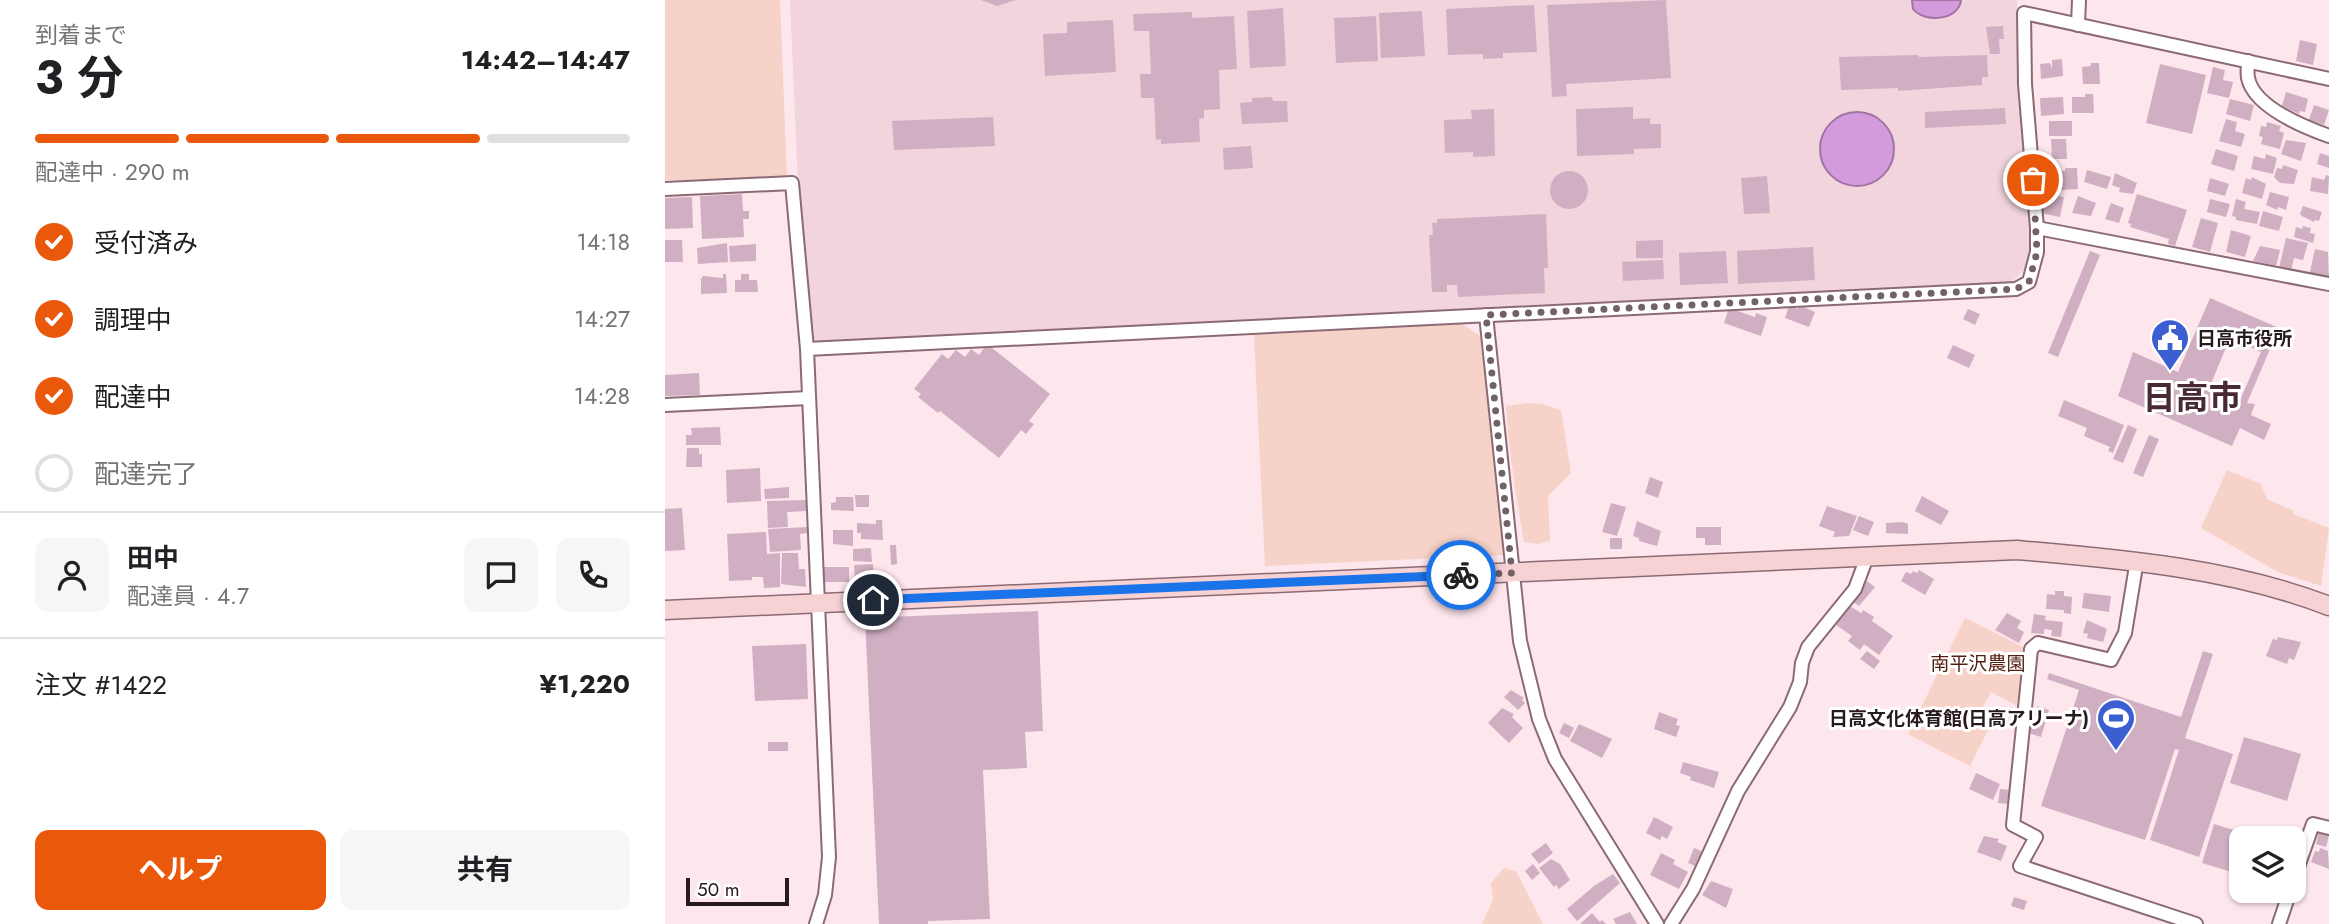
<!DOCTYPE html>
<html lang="ja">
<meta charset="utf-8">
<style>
:root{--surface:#fff;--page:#f6f6f6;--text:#202124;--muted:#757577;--line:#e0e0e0;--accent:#ea580c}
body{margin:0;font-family:Jost,"Noto Sans JP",sans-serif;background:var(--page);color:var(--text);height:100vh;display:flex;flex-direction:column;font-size:26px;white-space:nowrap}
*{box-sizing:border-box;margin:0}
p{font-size:23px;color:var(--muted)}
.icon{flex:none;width:38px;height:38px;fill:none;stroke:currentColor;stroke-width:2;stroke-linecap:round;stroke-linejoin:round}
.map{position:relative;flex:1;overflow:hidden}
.side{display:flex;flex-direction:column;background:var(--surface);width:665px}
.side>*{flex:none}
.fabs{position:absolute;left:1564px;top:826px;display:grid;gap:14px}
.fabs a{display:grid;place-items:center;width:77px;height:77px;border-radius:14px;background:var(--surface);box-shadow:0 2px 5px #0004;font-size:35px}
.scale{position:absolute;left:21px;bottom:18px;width:103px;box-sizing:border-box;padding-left:7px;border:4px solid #27191e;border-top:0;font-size:19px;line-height:24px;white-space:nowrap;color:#27191e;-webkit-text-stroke:5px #fff;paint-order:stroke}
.pin{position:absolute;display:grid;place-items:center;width:60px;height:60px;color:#fff;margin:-30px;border:4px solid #fff;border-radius:50%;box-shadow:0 2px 7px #0007}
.courier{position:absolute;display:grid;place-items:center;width:70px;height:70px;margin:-35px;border:5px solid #1a73e8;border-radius:50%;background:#fff;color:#222;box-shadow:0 2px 9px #0007}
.overview em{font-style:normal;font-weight:700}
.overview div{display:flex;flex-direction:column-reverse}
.overview{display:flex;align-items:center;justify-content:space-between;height:119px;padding:0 35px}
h1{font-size:46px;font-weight:700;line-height:52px}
.bar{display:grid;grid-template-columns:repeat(4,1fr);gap:10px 7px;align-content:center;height:84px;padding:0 35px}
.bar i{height:9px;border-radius:5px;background:var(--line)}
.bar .current{background:var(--accent)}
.bar p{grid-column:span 4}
.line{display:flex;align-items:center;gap:18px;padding:0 35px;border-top:2px solid var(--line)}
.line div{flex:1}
.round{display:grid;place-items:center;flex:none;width:74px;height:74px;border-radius:14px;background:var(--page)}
ol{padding:0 35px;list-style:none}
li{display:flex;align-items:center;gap:21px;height:77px}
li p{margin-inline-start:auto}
li .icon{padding:7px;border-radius:50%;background:var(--accent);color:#fff;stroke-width:4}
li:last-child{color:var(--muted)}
li i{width:38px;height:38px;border:4px solid var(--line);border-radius:50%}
.action{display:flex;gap:14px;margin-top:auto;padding:14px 35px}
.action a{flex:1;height:80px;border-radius:14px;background:var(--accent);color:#fff;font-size:28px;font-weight:700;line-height:80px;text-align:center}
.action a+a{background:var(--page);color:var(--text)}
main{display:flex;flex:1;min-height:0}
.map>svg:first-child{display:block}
</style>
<main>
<section class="side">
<div class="overview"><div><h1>3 分</h1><p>到着まで</p></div><em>14:42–14:47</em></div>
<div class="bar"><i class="current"></i><i class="current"></i><i class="current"></i><i></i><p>配達中 · 290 m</p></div>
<ol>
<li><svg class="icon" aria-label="check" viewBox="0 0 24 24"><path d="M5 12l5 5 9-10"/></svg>受付済み<p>14:18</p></li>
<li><svg class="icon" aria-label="check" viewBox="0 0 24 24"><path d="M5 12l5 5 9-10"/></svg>調理中<p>14:27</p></li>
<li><svg class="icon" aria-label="check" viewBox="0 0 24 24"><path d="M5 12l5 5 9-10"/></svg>配達中<p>14:28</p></li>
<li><i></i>配達完了</li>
</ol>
<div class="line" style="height:126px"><a class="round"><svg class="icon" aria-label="person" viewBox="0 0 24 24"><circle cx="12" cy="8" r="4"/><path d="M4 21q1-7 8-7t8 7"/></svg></a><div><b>田中</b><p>配達員 · 4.7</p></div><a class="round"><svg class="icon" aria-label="chat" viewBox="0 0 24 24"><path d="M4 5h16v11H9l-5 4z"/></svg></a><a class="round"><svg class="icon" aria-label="phone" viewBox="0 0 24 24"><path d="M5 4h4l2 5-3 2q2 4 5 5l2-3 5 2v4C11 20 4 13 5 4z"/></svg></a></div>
<div class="line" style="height:91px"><div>注文 #1422</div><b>¥1,220</b></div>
<div class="action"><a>ヘルプ</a><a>共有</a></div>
</section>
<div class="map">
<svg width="1664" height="924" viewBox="0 0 1664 924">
<rect width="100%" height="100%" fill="#fee6ed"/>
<path fill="#f1d4dc" d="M125,0H1352L1353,91L1368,248L1362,266L1347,282L148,341L133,184Z"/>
<g fill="#f6d2c8">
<path d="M0,0H115L122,179L0,180Z"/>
<path d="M796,323L815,336L839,555L600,566L589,335Z"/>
<path d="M863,403L877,404L896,410L906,473L883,496L885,541L873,544L859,542C851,497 844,452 841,406Z"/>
<path d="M1562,470L1596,484L1602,499L1629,511L1628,514L1664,528L1656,586L1613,572L1536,528Z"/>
<path d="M1300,618L1358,647L1352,706L1326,692L1310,720L1324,728L1305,766L1243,734Z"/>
<path d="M839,868L851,871L878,924H817L828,900L826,883Z"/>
</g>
<g fill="#d49bdc" stroke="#a074a3" stroke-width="2">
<path d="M1247,0H1296C1294,21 1259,23 1248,9Z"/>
<circle cx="1192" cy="149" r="37"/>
</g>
<g fill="#d0afc3" fill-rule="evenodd">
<path d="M316,0H351L332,6Z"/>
<path d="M1001,0L1006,78L901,84L902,96L887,97L882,5Z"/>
<path d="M869,5L872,52L838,53V58L818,59V54L783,55L781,9Z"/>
<path d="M618,8L621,66L585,68L582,11Z"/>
<path d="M757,11L760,56L716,58L714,13Z"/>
<path d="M527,12V18L569,16L572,69L554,70L555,109L539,110V118L534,119L535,142L496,144V139L491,140L489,98H476L475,74H486L484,31H469L468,14Z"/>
<path d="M711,16L713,61L671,63L669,18Z"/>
<path d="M448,20L451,72L380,76L378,34L402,33V22Z"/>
<path d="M1338,26L1339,39H1334L1335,54H1325L1321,27Z"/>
<path d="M1635,40L1652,44L1648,65L1631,61Z"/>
<path d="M1253,55L1254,57L1322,55L1323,77H1317V85L1233,91V88L1176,90L1174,57Z"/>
<path d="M1397,59L1398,76L1376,79L1375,64L1385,63L1387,69V60Z"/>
<path d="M1426,63H1434L1435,84H1418L1417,67L1426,66Z"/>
<path d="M1495,64L1541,75L1527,134L1481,123Z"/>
<path d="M1548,67L1560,70L1558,80L1568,82L1564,98L1542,93Z"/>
<path d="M1621,92L1643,99L1640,112L1635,111L1634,114L1617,106Z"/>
<path d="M1420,94H1428L1429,113H1407V97H1420Z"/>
<path d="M607,97L608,101H622L623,122L577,124L575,103L587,102V98Z"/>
<path d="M1398,97L1399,114L1376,116L1375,98Z"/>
<path d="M1565,99L1589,105L1585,121L1561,114Z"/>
<path d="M1649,105L1664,110L1659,125L1644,120Z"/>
<path d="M968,107V119L985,118V124H996V148L969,149V154L912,156L911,109Z"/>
<path d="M1340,108L1341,124L1260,128V112Z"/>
<path d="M829,109L830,156L808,157V152L780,153L779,120L807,119L806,110Z"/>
<path d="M328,117L330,146L229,150L227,121Z"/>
<path d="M1561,119L1572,122L1570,131L1580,134L1576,147L1554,141Z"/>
<rect x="1384" y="121" width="23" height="15"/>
<path d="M1602,122L1616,126L1614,131L1619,133L1615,149L1596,144L1598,137L1594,136L1596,126L1601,127Z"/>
<path d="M1386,139H1401L1402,159H1387Z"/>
<path d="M1621,140L1641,143L1636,161L1616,154Z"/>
<path d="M586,146L588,168L559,170L558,148Z"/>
<path d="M1551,149L1573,156L1569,171L1546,164Z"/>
<path d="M1655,153L1664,156V168L1652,164Z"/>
<path d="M1601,154L1612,158L1608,174L1586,169L1589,156L1600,159Z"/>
<path d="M1618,165L1633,170L1629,184L1615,183L1609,177L1612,168L1617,169Z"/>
<path d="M1400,168H1412L1413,189L1378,191V172L1400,171Z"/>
<path d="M1422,170L1446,177L1442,189L1419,182Z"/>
<circle cx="904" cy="190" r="19"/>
<path d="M1450,173L1472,183L1468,194L1454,192L1455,188L1447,185Z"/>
<path d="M1661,175L1664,176L1663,194L1645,191L1647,177L1659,180Z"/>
<path d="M1102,176L1105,213L1079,214L1076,178Z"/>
<path d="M1587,177L1601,184L1597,199L1577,193L1581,178L1586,180Z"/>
<path d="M1545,178L1564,184L1560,196L1542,191Z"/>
<path d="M1605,192L1624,197L1621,210L1613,207L1612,210L1601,205Z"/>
<path d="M1378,193L1399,197L1395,217L1375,213Z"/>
<path d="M77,194L78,211H84V219H78L79,237L37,239L35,196Z"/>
<path d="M1472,194L1522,210L1510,246L1503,244L1504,239L1465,227L1466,224L1463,223Z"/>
<path d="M1413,196L1431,203L1426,216L1407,213Z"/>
<path d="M27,197L28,228L0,229V198Z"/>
<path d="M1545,199L1565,204L1561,217L1542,212Z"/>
<path d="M1571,199L1581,202L1579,209L1595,212L1592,224L1571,220V217L1567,216Z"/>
<path d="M1446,203L1459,208L1454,223L1440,219Z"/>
<path d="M1638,206L1657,212L1654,221L1650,220L1649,222L1637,216L1635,214Z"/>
<path d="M1598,211L1618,217L1614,231L1594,226Z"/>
<path d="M881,214L883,268H879L880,293L793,297L792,285H782V292H767L764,235H768L767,223H772V219Z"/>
<path d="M1536,218L1553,223L1545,252L1527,247Z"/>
<path d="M1638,226L1646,228L1645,233L1650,234L1648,243L1629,237L1631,227L1637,229Z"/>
<path d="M1566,230L1586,236L1580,257L1561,252Z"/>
<path d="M1621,238L1643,243L1638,260L1629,258L1626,271L1614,268Z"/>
<path d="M0,240H17L18,262H0Z"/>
<path d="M998,240V258H971V241Z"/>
<path d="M62,243L63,262L33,264L32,248Z"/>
<path d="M91,244V261L65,262L64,246Z"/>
<path d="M1595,246L1615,250L1611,266L1588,261Z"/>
<path d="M1148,247L1150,280L1073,284L1072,251Z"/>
<path d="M1650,249L1663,252L1664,280L1644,276Z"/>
<path d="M1061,251L1063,283L1015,285L1014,253Z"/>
<path d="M1425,251L1435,255L1393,357L1383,353Z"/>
<path d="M998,260L999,279L958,281L957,262Z"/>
<path d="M58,274H61L62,293L36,294V279L38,276L58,278Z"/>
<path d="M76,274H84V280H92L93,292H70V280H76Z"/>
<path d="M1545,298L1614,328L1582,403L1590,404L1586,415L1606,424L1599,440L1575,428L1567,446L1453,396L1468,352L1513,372ZM1565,338L1596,352L1575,400L1545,386Z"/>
<path d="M1134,305L1150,312L1144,327L1120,318L1124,306L1133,309Z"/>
<path d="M1064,308L1090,317L1091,313L1102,317L1096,336L1059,323Z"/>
<path d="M1303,309L1315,314L1310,325L1298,319Z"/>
<path d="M322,344L385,394L364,421L369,424L361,434L356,430L334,458L275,411L273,413L253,397L256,394L249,389L277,354L283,359L291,350L300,357L306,349L314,355Z"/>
<path d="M1288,345L1310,355L1304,368L1282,358Z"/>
<path d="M34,373L35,395L0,396V375Z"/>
<path d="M1399,400L1459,425L1448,453L1443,451L1445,447L1419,436L1422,428L1393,416Z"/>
<path d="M1463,425L1472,429L1458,463L1448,459Z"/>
<path d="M55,427L56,445H21V435H27L26,428Z"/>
<path d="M1484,435L1494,439L1478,477L1468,473Z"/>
<path d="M22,448H34V454H37V467H21Z"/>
<path d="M95,468L96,501L62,503L61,470Z"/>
<path d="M985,477L998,482L993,498L980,493Z"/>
<path d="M124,487V498L100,499L99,489Z"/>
<path d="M190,495H204V507H191Z"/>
<path d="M1257,496L1284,511L1276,525L1250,511Z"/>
<path d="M171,497H188L189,511L166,510V503L171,502Z"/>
<path d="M141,500L142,511L122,512L123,527L103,528L102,501Z"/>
<path d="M946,503L961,507L952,536L937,532Z"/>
<path d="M1162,506L1192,516L1184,536L1168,537L1170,532L1154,526Z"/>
<path d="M17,508L20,550L0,551V509Z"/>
<path d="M1194,516L1209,522L1203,536L1188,530Z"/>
<path d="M211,520H217L218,540L196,539V533H192V523L211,524Z"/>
<path d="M972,521L996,531L992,546L974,541V538L968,536Z"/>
<path d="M1238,522L1243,524V534L1221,533V523Z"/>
<path d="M143,527V533L135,534L136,550L105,552L103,529Z"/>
<path d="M1031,527H1056V545H1040V538H1031Z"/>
<path d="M168,530H188V546L168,544Z"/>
<path d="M101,532L102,554L115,553V587L99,588L98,577H87V580L64,581L62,534Z"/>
<rect x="945" y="538" width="12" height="11"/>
<path d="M225,545H231L232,564L226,565Z"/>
<path d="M206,548L207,562L188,561V549Z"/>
<path d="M117,553H133L134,569H140L141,587L116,584Z"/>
<path d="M208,564L209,576L190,577L189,565Z"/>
<rect x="158" y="567" width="26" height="15"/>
<path d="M1254,570L1269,579L1260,595L1236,581L1241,572L1246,574L1248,571L1252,573Z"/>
<path d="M1199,579L1210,587L1194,606L1186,600Z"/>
<path d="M1390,591H1399V596L1407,597L1406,614L1399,613V610L1381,609L1382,594L1390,595Z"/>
<path d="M1419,593L1446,596L1444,612L1417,608Z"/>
<path d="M1185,606L1196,613L1198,610L1209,617L1207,621L1228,636L1214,655L1199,644L1195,650L1183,641L1187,636L1171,625Z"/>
<path d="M373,611L378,731L360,732L362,768L318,770L325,919L263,921V924H214L200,618Z"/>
<path d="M1342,613L1356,621L1352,628L1359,632L1354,643L1330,630Z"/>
<path d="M1369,614L1381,616L1380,620L1398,622L1396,637L1386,636L1387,630L1379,629V634L1366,633Z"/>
<path d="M1422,620L1442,629L1438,642L1422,638L1423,634L1418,633Z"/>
<path d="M1613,637L1636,642L1629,660L1624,658L1622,664L1601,656L1608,639L1612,640Z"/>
<path d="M141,644L143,699L90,701L87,646Z"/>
<path d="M1202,651L1215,661L1209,669L1195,659Z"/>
<path d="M1538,651L1548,654L1520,738L1568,754L1534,857L1485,840L1514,750L1510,749L1480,840L1376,806L1414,690L1382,679L1384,673L1516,717Z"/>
<path d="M846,690L859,698L857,700L860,703L853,710L839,697Z"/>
<path d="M1372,706L1384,710L1376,737L1363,733Z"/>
<path d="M837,708L849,714L847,717L858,728L844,743L823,723Z"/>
<path d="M994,712L1013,719L1011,725L1015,726L1011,737L989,729Z"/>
<path d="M899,723L909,728L904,738L894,733Z"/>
<path d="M914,724L947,739L937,758L905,741Z"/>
<path d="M1579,737L1636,754L1622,801L1565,783Z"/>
<rect x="103" y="742" width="20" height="9"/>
<path d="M1018,762L1054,772L1049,788L1025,780L1026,777L1015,773Z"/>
<path d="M1311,773L1335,784L1328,800L1304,789Z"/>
<path d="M1335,789L1346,790L1345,804L1333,803Z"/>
<path d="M989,817L1008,827L1002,839L997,836L995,840L981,833Z"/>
<path d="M1549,824L1595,838H1577V875L1537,863Z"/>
<path d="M1654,832L1664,835L1661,847L1651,844Z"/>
<path d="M1319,836L1334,839L1332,842L1342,846L1336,861L1312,852Z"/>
<path d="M881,843L888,853L874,864L866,854Z"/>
<path d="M1029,848L1039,852L1033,867L1023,863Z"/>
<path d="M1655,848L1663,851L1664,869L1646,862L1650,851L1654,852Z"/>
<path d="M996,853L1010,860L1008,864L1023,872L1014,889L985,875Z"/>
<path d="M886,859L895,864L905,880L894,889L891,885L889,887L874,868Z"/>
<path d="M868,864L875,873L867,880L860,871Z"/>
<path d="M948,874L955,883L912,921L902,909L929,886Z"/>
<path d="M1046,881L1068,889L1061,908L1037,895Z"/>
<path d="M1349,897L1362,901L1359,910L1346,906Z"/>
<path d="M965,912L972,924H951L948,919Z"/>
<path d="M927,913L935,922L937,920L941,924H915Z"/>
</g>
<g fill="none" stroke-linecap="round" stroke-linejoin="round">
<defs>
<g id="street">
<path d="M1413,25L1414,0"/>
<path d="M1583,61C1583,66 1582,73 1583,78C1589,107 1639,127 1664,136"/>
<path d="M0,189L127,183L142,349"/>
<path d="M1372,228L1664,284"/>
<path d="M821,315L855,641L874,719L890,759L992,924"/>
<path d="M0,405L144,398"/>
<path d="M1472,560L1460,633L1446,660L1373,643L1366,649L1348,825L1371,837L1355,866L1531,924"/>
<path d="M1629,878L1648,824L1664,828"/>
<path d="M151,924L160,895L164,857L142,349L1351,289L1364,282L1372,252V228L1360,84L1359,13L1664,79"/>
<path d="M1006,924L1028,889L1073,791L1125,707L1135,682L1137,663L1143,647L1190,589L1202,557"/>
<path d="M1614,924L1625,891"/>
</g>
<path id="secondary" d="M0,610L1352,550C1455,559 1566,568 1664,606"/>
</defs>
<use href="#street" stroke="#8c6a74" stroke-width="16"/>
<use href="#secondary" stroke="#8c6a74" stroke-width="21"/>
<use href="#street" stroke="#fff" stroke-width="12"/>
<use href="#secondary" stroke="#f6d2d5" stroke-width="18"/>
</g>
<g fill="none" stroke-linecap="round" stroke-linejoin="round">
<path stroke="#726166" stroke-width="7" stroke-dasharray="0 12.6" d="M796,575L847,573L821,315L1351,289L1364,282L1372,252L1368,180"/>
<path stroke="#1a73e8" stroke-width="9" d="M208,600L796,575"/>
</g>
<defs>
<symbol id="civic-pin" viewBox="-11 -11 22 30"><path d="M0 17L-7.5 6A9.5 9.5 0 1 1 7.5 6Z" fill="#3b5fd0" stroke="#fff"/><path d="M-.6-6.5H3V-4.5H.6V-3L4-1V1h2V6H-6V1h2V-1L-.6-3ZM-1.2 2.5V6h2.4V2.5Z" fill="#fff"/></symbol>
<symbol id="stadium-pin" viewBox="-11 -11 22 30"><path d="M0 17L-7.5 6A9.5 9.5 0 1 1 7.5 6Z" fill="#3b5fd0" stroke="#fff"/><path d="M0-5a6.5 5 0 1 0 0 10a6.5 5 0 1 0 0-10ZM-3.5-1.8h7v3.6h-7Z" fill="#fff"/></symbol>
</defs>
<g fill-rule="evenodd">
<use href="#civic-pin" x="1483" y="316" width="44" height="60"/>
<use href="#stadium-pin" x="1429" y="696" width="44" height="60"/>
</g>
<g text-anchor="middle" stroke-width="6" stroke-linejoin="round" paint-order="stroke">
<g font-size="19" font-weight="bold" fill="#27191e" stroke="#fff" text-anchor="start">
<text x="1532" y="345">日高市役所</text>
<text x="1424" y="725" text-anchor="end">日高文化体育館(日高アリーナ)</text>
</g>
<g font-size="19" fill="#531d0f" stroke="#fff">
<text x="1313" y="670">南平沢農園</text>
</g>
<g font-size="33" font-weight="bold" fill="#472a33" stroke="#fff">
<text x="1527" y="409">日高市</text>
</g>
</g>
</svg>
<div class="fabs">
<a><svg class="icon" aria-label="layers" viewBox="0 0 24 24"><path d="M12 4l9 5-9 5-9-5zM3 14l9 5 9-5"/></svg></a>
</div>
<div class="scale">50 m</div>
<div class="pin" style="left:1368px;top:180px;background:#ea580c"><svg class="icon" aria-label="bag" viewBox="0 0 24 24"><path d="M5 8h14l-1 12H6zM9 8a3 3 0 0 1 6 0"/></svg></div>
<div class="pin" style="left:208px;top:600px;background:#1f2937"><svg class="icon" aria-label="home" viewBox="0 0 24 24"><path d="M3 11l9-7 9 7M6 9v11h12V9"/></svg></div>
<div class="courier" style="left:796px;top:575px"><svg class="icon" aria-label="bike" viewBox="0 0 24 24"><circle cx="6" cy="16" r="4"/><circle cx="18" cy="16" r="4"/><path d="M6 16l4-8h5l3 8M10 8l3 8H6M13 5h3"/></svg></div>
</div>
</main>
